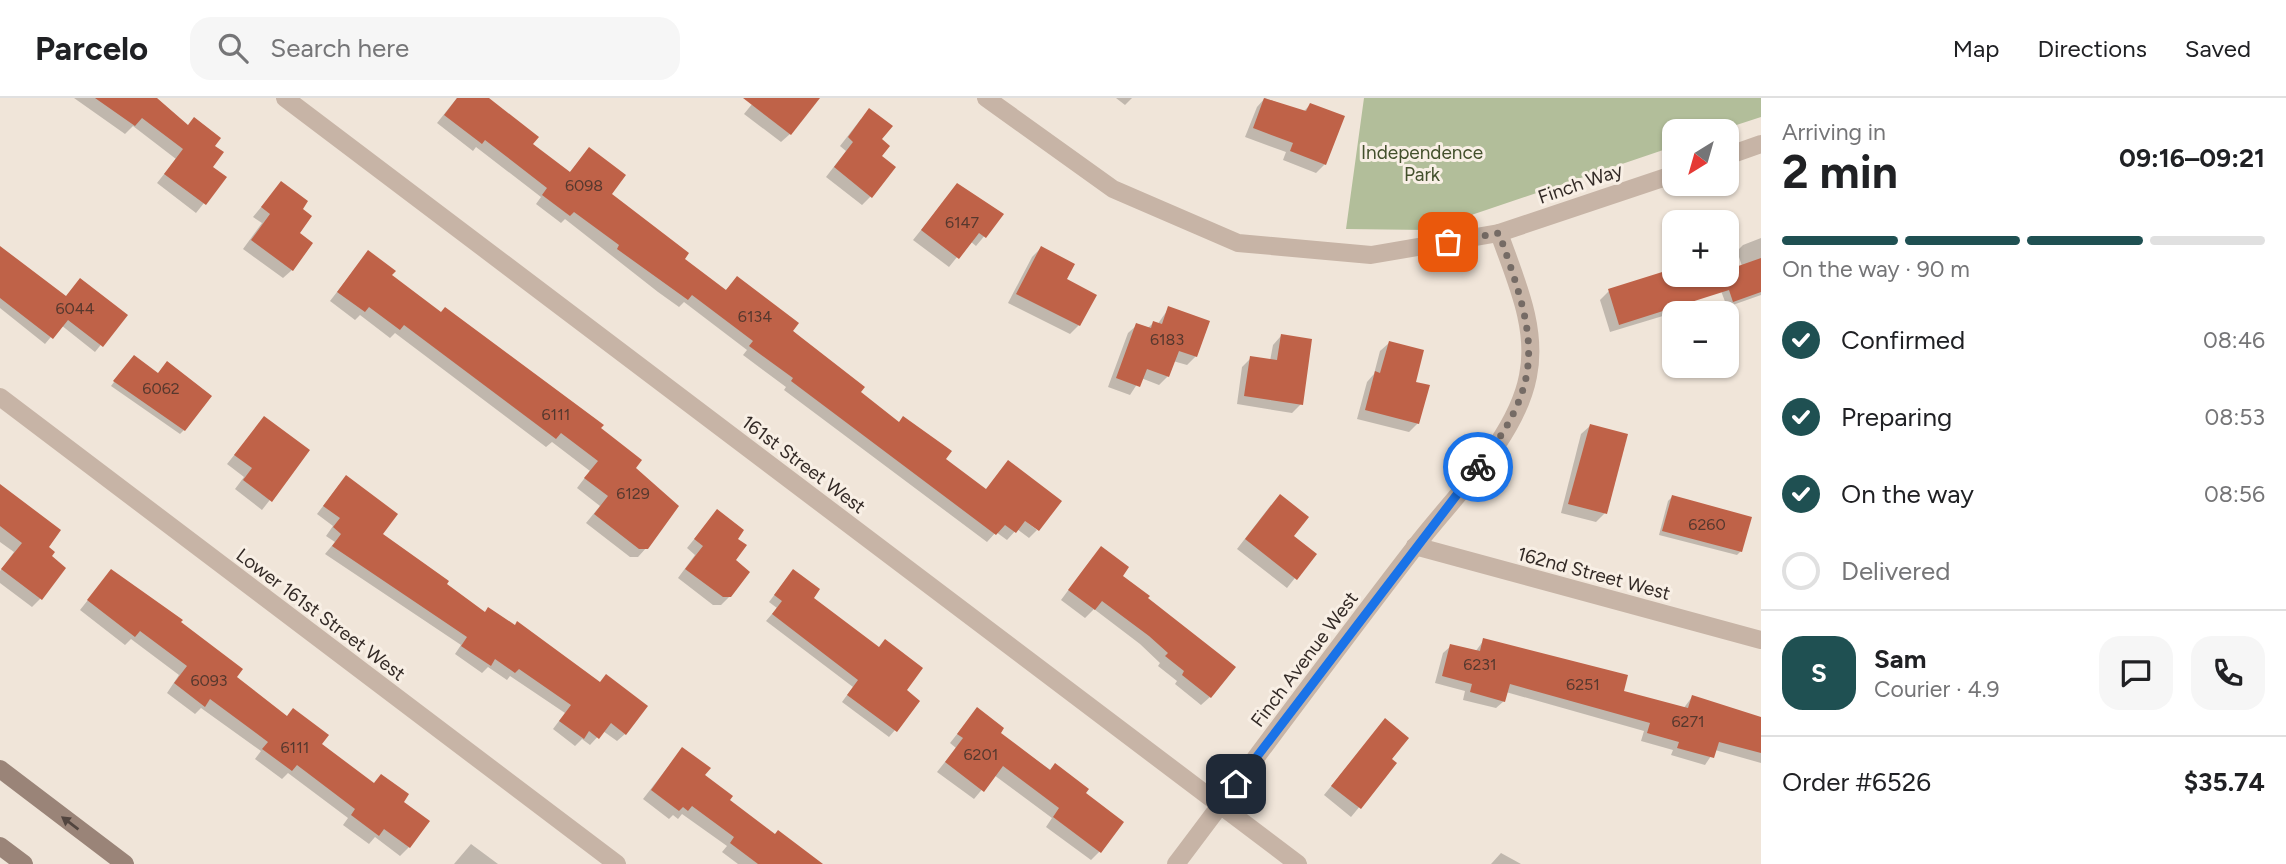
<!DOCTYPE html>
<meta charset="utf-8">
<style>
:root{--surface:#fff;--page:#f6f6f6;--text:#202124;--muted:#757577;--line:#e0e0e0;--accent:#1f5052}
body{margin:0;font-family:Figtree,sans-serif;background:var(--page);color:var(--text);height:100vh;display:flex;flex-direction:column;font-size:26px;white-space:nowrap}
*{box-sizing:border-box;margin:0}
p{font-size:23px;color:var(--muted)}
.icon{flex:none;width:38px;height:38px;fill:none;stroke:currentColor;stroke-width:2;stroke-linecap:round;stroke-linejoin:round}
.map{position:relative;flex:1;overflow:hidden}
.panel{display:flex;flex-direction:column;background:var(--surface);width:525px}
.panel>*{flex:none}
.needle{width:46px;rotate:217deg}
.controls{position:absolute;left:1662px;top:21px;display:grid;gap:14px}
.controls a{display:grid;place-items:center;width:77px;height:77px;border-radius:14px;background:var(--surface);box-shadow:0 2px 5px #0004;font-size:35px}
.pin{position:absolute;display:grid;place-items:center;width:60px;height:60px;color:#fff;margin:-30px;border-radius:14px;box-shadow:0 4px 10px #0006}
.courier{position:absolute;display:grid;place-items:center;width:70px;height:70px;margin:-35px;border:5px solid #1a73e8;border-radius:50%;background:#fff;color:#222;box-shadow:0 2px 9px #0007}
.head em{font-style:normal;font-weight:700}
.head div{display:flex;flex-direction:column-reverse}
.head{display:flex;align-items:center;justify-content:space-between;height:119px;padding:0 21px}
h1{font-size:46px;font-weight:700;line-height:52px}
.bar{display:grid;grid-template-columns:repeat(4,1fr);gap:10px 7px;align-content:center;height:84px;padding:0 21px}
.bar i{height:9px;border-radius:5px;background:var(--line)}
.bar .active{background:var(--accent)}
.bar p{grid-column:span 4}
.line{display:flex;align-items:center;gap:18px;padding:0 21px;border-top:2px solid var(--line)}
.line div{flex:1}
.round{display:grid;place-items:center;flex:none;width:74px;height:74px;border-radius:21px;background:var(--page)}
ol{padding:0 21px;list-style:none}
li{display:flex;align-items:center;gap:21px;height:77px}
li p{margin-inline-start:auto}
li .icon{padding:7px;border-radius:50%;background:var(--accent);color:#fff;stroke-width:4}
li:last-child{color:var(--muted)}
li i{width:38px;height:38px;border:4px solid var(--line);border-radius:50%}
header{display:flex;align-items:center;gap:42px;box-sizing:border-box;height:98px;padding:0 35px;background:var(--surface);border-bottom:2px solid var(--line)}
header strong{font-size:33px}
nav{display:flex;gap:38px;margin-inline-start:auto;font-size:24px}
.search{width:490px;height:63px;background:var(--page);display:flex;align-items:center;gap:18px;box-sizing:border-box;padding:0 24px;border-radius:21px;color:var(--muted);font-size:26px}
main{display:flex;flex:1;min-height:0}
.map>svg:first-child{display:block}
</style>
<header>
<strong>Parcelo</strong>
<div class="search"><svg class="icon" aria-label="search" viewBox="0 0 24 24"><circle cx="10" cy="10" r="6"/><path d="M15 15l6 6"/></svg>Search here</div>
<nav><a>Map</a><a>Directions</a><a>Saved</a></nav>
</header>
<main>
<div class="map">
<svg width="1761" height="766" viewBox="0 0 1761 766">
<rect width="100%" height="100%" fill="#f0e5d9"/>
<path fill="#b2be9a" d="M1364,0H1761V19L1718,33H1675V48L1427,132L1346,131Z"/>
<g fill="#0003">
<path d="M74,0H150L213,48L210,69L224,80L196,115L157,85L176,61L133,28L125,36Z"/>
<path d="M457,0H479L531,47L569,75L589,52L609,97L682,161L725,193L737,180L858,294L1037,432L1029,440L1017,431L1007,442L996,434L987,444L784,292L786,289L743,257L747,252L684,204L679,209L658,194L565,121L561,125L536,106L541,99L476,49L473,53L437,25Z"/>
<path d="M757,0H802L790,36L781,44L744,16Z"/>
<path d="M1116,0H1132L1125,7Z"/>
<path d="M1265,0L1303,14L1310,7L1325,66L1316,75L1283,62L1286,54L1245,39L1257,9Z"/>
<path d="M861,21L880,42V58L871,98L862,107L826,79L846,53L840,48Z"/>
<path d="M281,85L301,112L292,172L283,180L243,151L262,125L253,119Z"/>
<path d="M957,87L1002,117L976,148L970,143L949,169L913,142Z"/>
<path d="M1761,140V197L1727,209L1717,182L1742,168L1737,153L1743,147Z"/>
<path d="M0,150L65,200L80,182L125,217L95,254L61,227L45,246L0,210Z"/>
<path d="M1041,150L1064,182L1079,227L1070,236L1008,205L1032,159Z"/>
<path d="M368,154L390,178L598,330L633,370L647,449L638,459H630L586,425L600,408L577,390L590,373L552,344L546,349L395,235L390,240L360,217L355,222L330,203Z"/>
<path d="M1675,177H1687L1695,202L1686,211L1610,234L1600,202L1609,193Z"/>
<path d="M1169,210L1196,258L1187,267L1173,263L1168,278L1159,287L1141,280L1130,297L1108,289L1128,235L1137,227L1148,230L1153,225L1157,227Z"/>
<path d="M1281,238L1301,306L1292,315L1237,306L1242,269L1251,260L1270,263L1273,247Z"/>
<path d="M1389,245L1414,285L1418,325L1409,334L1357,321L1367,284L1374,276L1380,253Z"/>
<path d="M130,263L184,332L180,336L111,288Z"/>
<path d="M264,320L308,353L262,412L235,391L244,379L227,366Z"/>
<path d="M1590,328L1605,415L1596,424L1561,415L1581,336Z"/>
<path d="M0,387L46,449L40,501L32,509L0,485V473L14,454L0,444Z"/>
<path d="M339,387L381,436L625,636L617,643L603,633L590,647L582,641L575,648L553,631L565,615L510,578L507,582L488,569L482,575L455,556L461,547L325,456L335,444L326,438L333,428L317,416Z"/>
<path d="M1672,399L1741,453L1737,457L1659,437L1668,403Z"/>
<path d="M1271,407L1291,439L1314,456L1287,490L1237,451Z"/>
<path d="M717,413L735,441L730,498L721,507H713L678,480L695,457L687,450Z"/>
<path d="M1093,459L1120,478L1210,599L1201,607L1175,586L1177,583L1158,568L1160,565L1140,546L1094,511L1085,520L1061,502Z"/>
<path d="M111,473L179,524L235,579L373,686L401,704L409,749L400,758L375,739L369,746L343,727L348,720L288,675L282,681L255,661L261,653L201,610L195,616L167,595L179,577L131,541L125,547L80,512Z"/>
<path d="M787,480L878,551L904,593L895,632L889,639L842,604L853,589L766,523L777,510L769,504Z"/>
<path d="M1484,542L1622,594L1683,611L1692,599L1761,621V665L1715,652L1705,667L1671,657L1673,652L1641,643L1644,633L1506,594L1504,603L1496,610L1463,602L1465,593L1435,585L1443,555L1451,548L1475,554Z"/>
<path d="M977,611L998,635L1083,695L1100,753L1091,762L1046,729L1052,720L994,677L974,701L937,674L956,650L950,645Z"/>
<path d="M1385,622L1390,662L1395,666L1351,719L1324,697Z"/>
<path d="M682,651L727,702L802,766H738L722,754L727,748L682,716L678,721L673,717L669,721L643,701Z"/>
<path d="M471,746L498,766H454Z"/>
<path d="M1501,755L1521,766H1491Z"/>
</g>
<g fill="#bf6248">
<path d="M95,0H157L188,27L194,19L221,40L215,48L224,54L213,69L227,79L206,107L164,76L183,51L142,20L135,28Z"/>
<path d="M457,0H489L539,39L533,46L570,74L589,49L626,77L612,96L689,155L685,161L726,192L737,178L799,225L793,233L865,289L861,294L899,324L903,318L952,353L946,361L986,391L1008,362L1062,403L1039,433L1025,423L1016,435L1005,427L996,437L791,283L793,280L749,248L753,243L692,197L688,202L617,151L619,147L574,114L570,118L542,97L547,90L485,42L482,46L444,17Z"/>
<path d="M743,0H820L791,37Z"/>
<path d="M1264,0L1306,13L1310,5L1345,18L1326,67L1290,53L1293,45L1253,30Z"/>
<path d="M869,10L893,28L882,41L890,48L882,58L896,69L872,100L834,69L853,44L848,39Z"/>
<path d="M281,83L308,103L303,111L312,118L300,135L313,145L293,173L251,142L270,116L261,109Z"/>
<path d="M957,85L1004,116L986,140L979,135L959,161L921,132Z"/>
<path d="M0,148L66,198L80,180L128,217L103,249L68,222L53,241L0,200Z"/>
<path d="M1041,148L1075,166L1067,181L1097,197L1080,228L1016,196Z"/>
<path d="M368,152L396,173L392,177L441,214L445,209L604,327L601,330L642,362L636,370L679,408L648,451H639L594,416L608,398L584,380L598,363L561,335L556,341L404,227L400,232L369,209L365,214L337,194Z"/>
<path d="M1761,160V194L1733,204L1729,192L1619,227L1608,191L1675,170V177H1727V172Z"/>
<path d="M1168,208L1210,223L1197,259L1179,253L1169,279L1147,271L1140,289L1116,280L1136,225L1151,230L1153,223L1162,226Z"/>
<path d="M1281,236L1312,241L1303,307L1244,298L1250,258L1277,262Z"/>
<path d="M1389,243L1424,252L1416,284L1430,287L1419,326L1365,312L1375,273L1380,275Z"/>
<path d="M134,257L158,275L167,263L212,298L185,333L113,283Z"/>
<path d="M264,318L310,352L272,404L243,382L252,370L234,357Z"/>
<path d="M1590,326L1628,336L1607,416L1568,406Z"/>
<path d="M346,377L398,416L383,436L449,483L447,486L485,514L488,509L515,527L517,523L600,584L606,576L648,608L626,637L611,625L599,641L589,633L584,641L559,623L571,607L519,571L515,575L495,561L491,568L461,548L467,539L332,448L341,436L333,429L340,420L323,408Z"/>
<path d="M0,386L61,432L49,449L55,454L52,458L66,470L42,502L1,471L22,445L0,428Z"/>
<path d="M1280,396L1309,419L1294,438L1317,456L1297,482L1245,441Z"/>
<path d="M1672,397L1752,419L1742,454L1662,433Z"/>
<path d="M717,411L744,432L738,441L747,447L736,462L750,474L731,499H723L685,471L703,448L694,441Z"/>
<path d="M1101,448L1129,469L1123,478L1150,498L1148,500L1236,569L1211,600L1182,577L1184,573L1165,558L1168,555L1149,538L1102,503L1095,512L1068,492Z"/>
<path d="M111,471L183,522L181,524L243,571L237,579L287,618L293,610L329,637L322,646L374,685L381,676L409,696L404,704L430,723L410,750L384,731L379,738L351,717L355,711L297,667L292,673L262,651L268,644L210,601L205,609L174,585L187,568L140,533L135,539L87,502Z"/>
<path d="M793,471L820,491L814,500L879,549L885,541L923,570L907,592L920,603L897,634L847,597L858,582L772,516L782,503L774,497Z"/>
<path d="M1483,540L1628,577L1624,593L1688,610L1692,597L1761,619V655L1719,644L1714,660L1677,650L1679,644L1647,635L1650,625L1510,586L1505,604L1470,594L1472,586L1442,578L1450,546L1480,553Z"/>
<path d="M977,609L1004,630L1001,635L1050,672L1055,665L1089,691L1086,695L1124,724L1101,755L1053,719L1059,710L1003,668L984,694L945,664L963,640L957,636Z"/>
<path d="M1385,620L1409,640L1392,661L1397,665L1361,711L1331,688Z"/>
<path d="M682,649L711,670L705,677L733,698L730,702L775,736L778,732L823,766H758L730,745L734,739L692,708L688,713L683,709L679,713L651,692Z"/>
</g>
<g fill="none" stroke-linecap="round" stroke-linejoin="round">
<g stroke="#c7b4a6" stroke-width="18">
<path d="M285,0L1298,766"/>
<path d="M986,0L1113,91L1238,145L1371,157L1499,135L1675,76"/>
<path d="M1727,58L1761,46"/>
<path d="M0,299L617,766"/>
<path d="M1415,448L1761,542"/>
<path d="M1176,766C1256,660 1334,554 1415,449C1453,399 1516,341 1528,278C1538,229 1515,181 1499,135"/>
</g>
<g stroke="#9a8478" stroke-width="18">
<path d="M0,671L125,766"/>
<path d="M0,748L24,766"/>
</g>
</g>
<defs><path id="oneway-solid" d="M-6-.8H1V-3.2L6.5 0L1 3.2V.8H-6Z" transform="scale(1.75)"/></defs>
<use fill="#52453f" href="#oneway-solid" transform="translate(70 725) rotate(-143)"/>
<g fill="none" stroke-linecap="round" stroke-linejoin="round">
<path stroke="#756b65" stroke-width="7" stroke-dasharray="0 12.6" d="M1448,144L1499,135C1534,236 1550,279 1478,369"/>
<path stroke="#1a73e8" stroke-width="9" d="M1236,686L1478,369"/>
</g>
<g text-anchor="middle" stroke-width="6" stroke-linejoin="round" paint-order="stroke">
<g font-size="16" fill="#56382e">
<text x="584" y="93">6098</text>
<text x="962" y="130">6147</text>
<text x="75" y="216">6044</text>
<text x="755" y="224">6134</text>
<text x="1167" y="247">6183</text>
<text x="161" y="296">6062</text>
<text x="556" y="322">6111</text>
<text x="633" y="401">6129</text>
<text x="1707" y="432">6260</text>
<text x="1480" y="572">6231</text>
<text x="209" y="588">6093</text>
<text x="1583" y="592">6251</text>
<text x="1688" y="629">6271</text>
<text x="295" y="655">6111</text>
<text x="981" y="662">6201</text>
</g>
<g font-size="19" fill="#43502c" stroke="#f8efe5">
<text x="1422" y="61">Independence<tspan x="1422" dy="22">Park</tspan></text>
</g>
<g font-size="19" fill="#332a26" stroke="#f8efe5">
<text transform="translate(1580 85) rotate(-19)" y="7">Finch Way</text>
<text transform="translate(804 366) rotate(37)" y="7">161st Street West</text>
<text transform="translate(1594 475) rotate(15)" y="7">162nd Street West</text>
<text transform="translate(321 516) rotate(37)" y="7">Lower 161st Street West</text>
<text transform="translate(1304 561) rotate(-53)" y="7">Finch Avenue West</text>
</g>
</g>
</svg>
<div class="controls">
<a><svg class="needle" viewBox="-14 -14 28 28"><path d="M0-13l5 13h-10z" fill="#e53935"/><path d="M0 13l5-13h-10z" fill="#757577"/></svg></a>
<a>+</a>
<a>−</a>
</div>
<div class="pin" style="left:1448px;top:144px;background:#ea580c"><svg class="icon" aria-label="bag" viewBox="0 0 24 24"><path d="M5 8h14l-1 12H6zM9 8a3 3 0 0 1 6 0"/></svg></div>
<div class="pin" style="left:1236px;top:686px;background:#1f2937"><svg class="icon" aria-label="home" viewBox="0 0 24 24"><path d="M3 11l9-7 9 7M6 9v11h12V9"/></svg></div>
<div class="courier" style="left:1478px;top:369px"><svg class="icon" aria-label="bike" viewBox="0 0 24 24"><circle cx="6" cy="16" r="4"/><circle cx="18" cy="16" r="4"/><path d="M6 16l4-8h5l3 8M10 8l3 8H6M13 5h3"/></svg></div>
</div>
<section class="panel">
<div class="head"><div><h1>2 min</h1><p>Arriving in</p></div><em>09:16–09:21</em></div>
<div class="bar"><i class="active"></i><i class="active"></i><i class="active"></i><i></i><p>On the way · 90 m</p></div>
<ol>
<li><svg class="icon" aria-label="check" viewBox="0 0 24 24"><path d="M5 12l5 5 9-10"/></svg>Confirmed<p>08:46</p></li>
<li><svg class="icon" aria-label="check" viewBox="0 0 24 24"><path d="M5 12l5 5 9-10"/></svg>Preparing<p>08:53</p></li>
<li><svg class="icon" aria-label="check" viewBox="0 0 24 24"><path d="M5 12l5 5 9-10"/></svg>On the way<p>08:56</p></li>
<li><i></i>Delivered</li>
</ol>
<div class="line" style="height:126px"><b class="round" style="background:var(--accent);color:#fff">S</b><div><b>Sam</b><p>Courier · 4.9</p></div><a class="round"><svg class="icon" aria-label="chat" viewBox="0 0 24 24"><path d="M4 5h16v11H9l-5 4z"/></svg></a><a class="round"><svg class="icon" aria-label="phone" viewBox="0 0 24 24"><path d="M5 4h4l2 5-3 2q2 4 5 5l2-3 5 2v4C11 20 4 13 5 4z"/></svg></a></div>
<div class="line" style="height:91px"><div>Order #6526</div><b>$35.74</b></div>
</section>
</main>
